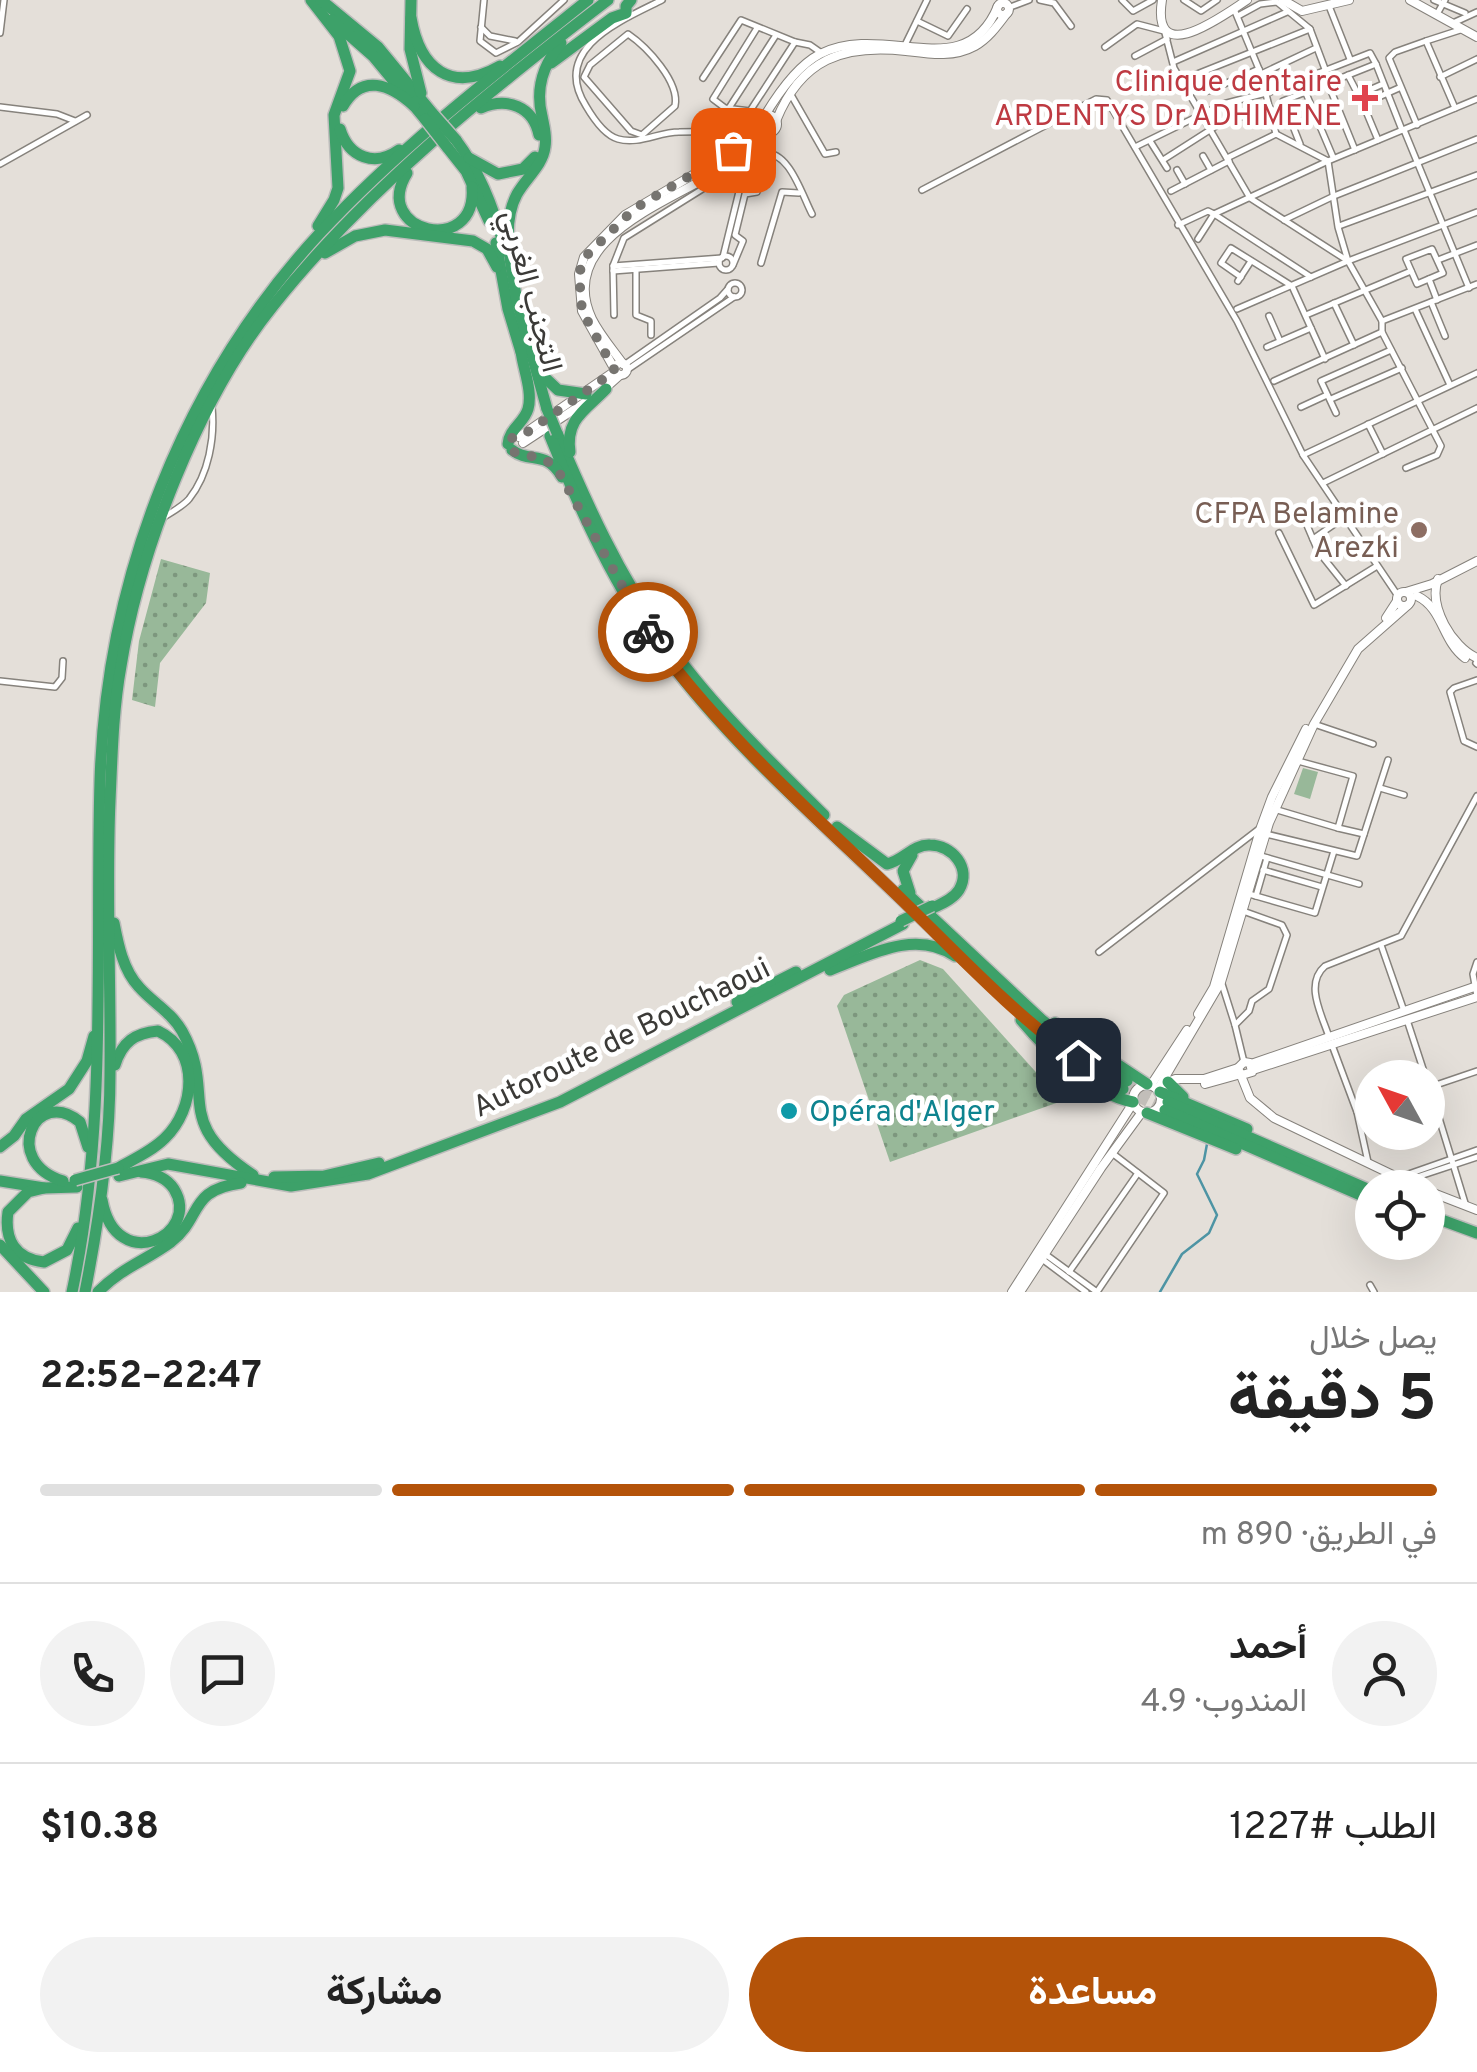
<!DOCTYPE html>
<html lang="ar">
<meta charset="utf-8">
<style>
:root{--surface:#fff;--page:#f2f2f2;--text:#222;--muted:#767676;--line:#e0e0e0;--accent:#b45309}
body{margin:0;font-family:Overpass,Vazirmatn,sans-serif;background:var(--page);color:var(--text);direction:rtl;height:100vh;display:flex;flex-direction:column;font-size:38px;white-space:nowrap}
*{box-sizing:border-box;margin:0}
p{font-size:32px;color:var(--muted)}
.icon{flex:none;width:55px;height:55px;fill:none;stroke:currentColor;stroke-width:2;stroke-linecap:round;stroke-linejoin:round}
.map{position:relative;height:1292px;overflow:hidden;direction:ltr}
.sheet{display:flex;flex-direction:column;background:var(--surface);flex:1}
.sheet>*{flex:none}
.needle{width:65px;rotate:310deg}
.tools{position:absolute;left:1355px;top:1060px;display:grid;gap:20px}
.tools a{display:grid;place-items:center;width:90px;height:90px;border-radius:50%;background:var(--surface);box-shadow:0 10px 40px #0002;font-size:50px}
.pin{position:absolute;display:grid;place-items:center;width:85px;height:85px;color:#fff;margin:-42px;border-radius:20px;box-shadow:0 5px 15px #0006}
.courier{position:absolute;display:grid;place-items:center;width:100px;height:100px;margin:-50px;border:8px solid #b45309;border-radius:50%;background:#fff;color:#222;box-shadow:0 2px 12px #0007}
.head em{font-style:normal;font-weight:700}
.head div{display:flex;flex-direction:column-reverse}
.head{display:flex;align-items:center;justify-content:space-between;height:170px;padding:0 40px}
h1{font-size:65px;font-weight:700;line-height:75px}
.bar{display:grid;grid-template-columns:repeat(4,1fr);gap:15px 10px;align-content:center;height:120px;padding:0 40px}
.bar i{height:12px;border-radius:8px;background:var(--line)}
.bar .current{background:var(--accent)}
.bar p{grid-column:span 4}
.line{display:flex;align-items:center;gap:25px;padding:0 40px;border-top:2px solid var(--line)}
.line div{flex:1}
.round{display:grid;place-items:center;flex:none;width:105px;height:105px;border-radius:52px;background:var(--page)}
.cta{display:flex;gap:20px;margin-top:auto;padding:20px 40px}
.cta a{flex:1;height:115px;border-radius:60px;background:var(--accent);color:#fff;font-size:40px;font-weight:700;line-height:115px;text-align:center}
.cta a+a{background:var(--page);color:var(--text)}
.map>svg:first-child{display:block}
</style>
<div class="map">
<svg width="1477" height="1292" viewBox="0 0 1477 1292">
<defs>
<pattern id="grass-dots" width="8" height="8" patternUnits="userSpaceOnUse" patternTransform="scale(2.5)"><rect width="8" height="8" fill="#98b899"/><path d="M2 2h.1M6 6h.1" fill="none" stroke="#7d977e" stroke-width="1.8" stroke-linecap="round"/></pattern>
</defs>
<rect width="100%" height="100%" fill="#e4dfd9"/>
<g fill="url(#grass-dots)">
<path d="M161,559L210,573L206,603L160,663L155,707L132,700L139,641Z"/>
<path d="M920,960L943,969L1062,1101L890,1162L837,1006L844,995Z"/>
</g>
<path fill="#98b899" d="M1303,768L1318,772L1310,799L1294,794Z"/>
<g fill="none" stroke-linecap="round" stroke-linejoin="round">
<path stroke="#4d94a4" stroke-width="2.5" d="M1160,1292L1182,1254L1209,1233L1217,1215L1197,1174L1204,1160L1207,1144"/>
<g stroke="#c2beb9" stroke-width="11" stroke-dasharray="11 5.5" stroke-linecap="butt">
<path d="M1127,1081L1168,1102"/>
<path d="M1123,1089L1165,1110"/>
</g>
<defs>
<g id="street">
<path d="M484,0L480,41L496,53L518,42L564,0"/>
<path d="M662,0C620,21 550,49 586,106C593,118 604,135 618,139C638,145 659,132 679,132C710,131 733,135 761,119"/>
<path d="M1040,0L1054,3L1071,26"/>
<path d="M1122,0L1133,11L1153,0"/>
<path d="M1184,0L1201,11L1217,0"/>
<path d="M1434,0L1465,13"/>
<path d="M1013,6L1029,0"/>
<path d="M1329,6L1350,59"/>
<path d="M1234,9L1261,74L1276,134"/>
<path d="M1437,14L1445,0"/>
<path d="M1238,16L1260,4L1277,2L1310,29L1325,69"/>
<path d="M917,21L948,36L967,9"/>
<path d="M1453,23L1477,12"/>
<path d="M481,27L490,36L515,41"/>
<path d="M0,33L4,0"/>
<path d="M1165,33L1174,68L1250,198L1348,261L1382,321"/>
<path d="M628,34C647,47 680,82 675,106L642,135L631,131L584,77L590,65Z"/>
<path d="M795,42L810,45L820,52"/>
<path d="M905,45L927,0"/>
<path d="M1105,47L1137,24L1164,31"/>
<path d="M1135,56L1167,39"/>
<path d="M1173,62L1287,12"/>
<path d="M1261,74L1316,48"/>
<path d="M1348,75L1363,104"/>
<path d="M1440,77L1477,59"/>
<path d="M703,78L741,20L795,42L750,111L725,108L713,99L757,28"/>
<path d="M1182,80L1310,29"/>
<path d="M1327,81L1355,150"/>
<path d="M1208,91L1259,69"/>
<path d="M1305,91L1333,157"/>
<path d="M790,93L825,154L836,152"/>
<path d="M1358,95L1383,84"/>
<path d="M0,107L57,114L75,121"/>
<path d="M729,108L776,35"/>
<path d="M1455,108L1426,41L1460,30"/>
<path d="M1417,125L1389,58L1395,52L1426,41"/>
<path d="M1404,130L1469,288"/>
<path d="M1378,140L1363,104L1399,88"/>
<path d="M1150,141L1167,168"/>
<path d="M1300,144L1283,101L1376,64L1402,130"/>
<path d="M1135,147L1223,104L1270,92L1370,53L1376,64"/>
<path d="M1203,156L1211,170"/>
<path d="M718,158L725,146L723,133"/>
<path d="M1227,158L1276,134L1328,161L1338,227L1348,261"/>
<path d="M1163,160L1224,121L1271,109"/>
<path d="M0,164L87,115"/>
<path d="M1177,170L1185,184"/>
<path d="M922,190L1096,99L1107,100L1237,321L1303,455L1398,596"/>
<path d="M1171,191L1229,161"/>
<path d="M1284,220L1334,196L1477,139"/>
<path d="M1178,225L1208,211L1214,214L1328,161L1477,99"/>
<path d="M1339,226L1477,175"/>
<path d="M1198,239L1214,214L1311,277"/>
<path d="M1432,249L1443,273L1417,284L1406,259Z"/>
<circle cx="726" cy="263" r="7"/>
<path d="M723,257L746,163"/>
<path d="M1438,260L1477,245"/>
<path d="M761,263L782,192L799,193"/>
<path d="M733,265L743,241L735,235L745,194L757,192L769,151"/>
<path d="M613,266L722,258"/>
<path d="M636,270V315L651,321V335"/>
<path d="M613,271L719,263"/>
<path d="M1241,277L1221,263L1231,248L1292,286L1325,359"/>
<path d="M1429,279L1437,300"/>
<path d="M1238,281L1251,261"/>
<circle cx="735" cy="290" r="7"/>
<path d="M1431,302L1445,336"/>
<path d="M1334,303L1354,345"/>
<path d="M1237,309L1348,261L1477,212"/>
<path d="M1415,309L1450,385"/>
<path d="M614,315L613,266L624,238L760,153C789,148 801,193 812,214"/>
<path d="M1306,315L1411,271"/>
<path d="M1269,316L1280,341"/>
<path d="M1267,347L1311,328"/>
<path d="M624,365L720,298L728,289"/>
<path d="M627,370L734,297"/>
<path d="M1274,381L1382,332"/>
<path d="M1331,399L1402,368"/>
<path d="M1301,407L1327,395"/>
<path d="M1336,413L1321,381L1391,350"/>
<path d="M1368,424L1383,454"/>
<path d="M1303,455L1477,373"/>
<path d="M1406,468L1437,455L1441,446L1382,332V321L1477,284"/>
<path d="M1323,483L1477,408"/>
<path d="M1300,509L1318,551L1346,586"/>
<path d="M164,517C172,512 183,506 189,499C209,474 215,437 212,407"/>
<path d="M1279,533L1314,605L1377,566"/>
<path d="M1313,539L1346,516"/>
<path d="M1476,663L1477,664"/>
<path d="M1477,680L1454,688L1450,692L1464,741L1477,747"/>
<path d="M0,681L55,687L62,678L63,661"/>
<path d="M1314,724L1373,744"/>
<path d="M1380,788L1404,795"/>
<path d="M1274,809L1338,828L1353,776L1298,761"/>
<path d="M1338,828L1364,834"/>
<path d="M1266,834L1357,856L1388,760"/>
<path d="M1261,856L1359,884"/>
<path d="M1263,870L1322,887"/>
<path d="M1249,894L1315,913L1334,851"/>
<path d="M1256,896L1267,858"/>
<path d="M1243,911L1282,925L1287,935L1269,989L1252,1001L1249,1011L1235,1025L1244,1062"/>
<path d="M1381,945L1404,1011"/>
<path d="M1099,952L1259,829"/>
<path d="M1477,962L1473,974L1477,996"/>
<path d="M1222,984L1235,1025"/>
<path d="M1407,1020L1426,1078"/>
<path d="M1329,1037C1322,1015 1304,984 1325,966L1401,936L1477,796"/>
<path d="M1332,1045L1357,1112L1368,1162"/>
<path d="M1428,1082L1465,1203"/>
<path d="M1430,1087L1477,1071"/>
<path d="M1357,1112L1372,1107"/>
<path d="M1400,1177L1477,1150"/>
<path d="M1408,1180L1477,1157"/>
<path d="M1045,1254L1097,1292L1164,1193L1112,1153"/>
<path d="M1042,1259L1086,1292"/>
<path d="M1069,1272L1138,1173"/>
<path d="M1370,1285L1374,1292"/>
</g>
<g id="secondary">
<path d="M1162,0C1151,70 1224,15 1247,0"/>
<path d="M1283,0L1302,11L1349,0"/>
<path d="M1410,0L1477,37"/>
<circle cx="1003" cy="9" r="6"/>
<circle cx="768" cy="124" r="9"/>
<path d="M764,117C777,95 797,66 820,54C886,21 965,87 998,6"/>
<path d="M776,121C801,59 843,44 906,51C930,54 953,58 975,46C988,39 998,25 1007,13"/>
<circle cx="621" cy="369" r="6"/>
<path d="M623,364C613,350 600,335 592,319C557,245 655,207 704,179C726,166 748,151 766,133"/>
<path d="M615,370L582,311L579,274L584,257L625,215L725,156L759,124"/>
<path d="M602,391L620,375"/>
<path d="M519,437L615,371"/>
<path d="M523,443L590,399"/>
<path d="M1438,579C1428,606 1452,647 1477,658"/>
<circle cx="1404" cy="599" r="7"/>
<path d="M1406,592L1432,584L1477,561"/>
<path d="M1417,596C1443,608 1442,641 1465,658"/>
<path d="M1386,618L1397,601"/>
<path d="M1198,1014L1214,987L1261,827L1272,797L1306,729"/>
<path d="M1251,1064L1477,986"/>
<path d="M1253,1070L1477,997"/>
<path d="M1242,1075L1252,1072L1250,1063L1244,1062L1238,1068L1250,1098L1274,1118L1420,1188"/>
<path d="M1165,1084L1175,1079H1204L1238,1068"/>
<path d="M1205,1084L1241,1074"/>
<circle cx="1147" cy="1099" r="14"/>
<path d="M1151,1085L1187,1030"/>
<path d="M1158,1089L1221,982L1269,823L1314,724L1358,649L1408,605"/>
<path d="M1428,1191L1477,1210"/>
<path d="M1012,1292L1133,1103"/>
<path d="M1020,1292L1101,1168L1142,1112"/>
</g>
<g id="highway">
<path d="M311,0L339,36L350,71L334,115L338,188L334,200L318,226"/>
<path d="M321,0L378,47L433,114"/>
<path d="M411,0L410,49L421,93"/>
<path d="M411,18C420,69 451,94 500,66"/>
<path d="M332,20L373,56L425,119"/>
<path d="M551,63L612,18L626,13V6L631,0"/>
<path d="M343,106C362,73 390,84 414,106"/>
<path d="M481,108C507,97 533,106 539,135"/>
<path d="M340,129C349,158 375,167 399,150"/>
<path d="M456,140C481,173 495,211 505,251"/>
<path d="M447,147L466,171L489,221"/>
<path d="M469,158L498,174L523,169L535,157"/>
<path d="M407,173C370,233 478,257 472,187"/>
<path d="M496,243L508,309L521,352"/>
<path d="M325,253L355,236L385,230L473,241L487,249L497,267"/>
<path d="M516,298L547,409"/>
<path d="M517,302C512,268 500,226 517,194C526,178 543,165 545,147C547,136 544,127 542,116C535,88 543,65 561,43"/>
<path d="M538,371L558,390L586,394"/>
<path d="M557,433C587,504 619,575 664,638C709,703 768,759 824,815"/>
<path d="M550,436C581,513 616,590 666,657C733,747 819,820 899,897C971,966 1039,1035 1123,1089"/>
<path d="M508,444C509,429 524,423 528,409C533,391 523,369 521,351"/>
<path d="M512,450C530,464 546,449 562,477"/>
<path d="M570,452C565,419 586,410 606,389"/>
<path d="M837,827L887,864C903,861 913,844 930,845C952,845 972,868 959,890C953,899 943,903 933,908"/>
<path d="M903,890L1042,1020L1085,1055"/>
<path d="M910,893L903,871L912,855"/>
<path d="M114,923C118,944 123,970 139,987C152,1002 171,1012 182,1031C218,1096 170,1120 253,1175"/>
<path d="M830,970C870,955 915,929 955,956"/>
<path d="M737,1002L796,972"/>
<path d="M1021,1020C1047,1051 1092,1094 1133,1102"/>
<path d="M1055,1023L1147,1084"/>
<path d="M115,1065C122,1042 135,1033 158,1031C201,1051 195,1109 165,1138C152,1151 134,1159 118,1168"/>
<path d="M1100,1065L1127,1081"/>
<path d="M1168,1082L1183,1097"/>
<path d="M1160,1092L1247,1129"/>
<path d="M1168,1102L1372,1191"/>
<path d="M1165,1110L1372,1200"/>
<path d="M1147,1113L1236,1149"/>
<path d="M0,1147L14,1136L26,1119L69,1089L87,1061L94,1036"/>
<path d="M119,1176L168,1164L291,1186L368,1174L560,1102L903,924"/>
<path d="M274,1177L324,1176L379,1163"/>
<path d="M0,1181L44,1188L77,1187"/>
<path d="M63,1181C0,1161 36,1085 80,1122L88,1147"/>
<path d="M44,1188L28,1192L8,1212C4,1239 15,1259 44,1262L67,1250L78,1228"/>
<path d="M102,1200C116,1277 202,1235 174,1189C166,1177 154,1173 141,1172"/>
<path d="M1428,1215L1477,1233"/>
<path d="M0,1245L44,1292"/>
<path d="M72,1292C108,1123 95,952 100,781C106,579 183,381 320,233C400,147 496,73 588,0"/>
<path d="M85,1292C99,1221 110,1146 110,1074C111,983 106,892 110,801C112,757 113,710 121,666C140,549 199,398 273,306C367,188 489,91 608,0"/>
<path d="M98,1292C123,1267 145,1261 171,1242C203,1217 188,1190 241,1183"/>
</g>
</defs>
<use href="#street" stroke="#86827c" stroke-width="8"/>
<use href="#secondary" stroke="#86827c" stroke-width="10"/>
<use href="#highway" stroke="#bcbcbb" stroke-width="14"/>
<use href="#street" stroke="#fff" stroke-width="5"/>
<use href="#secondary" stroke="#fff" stroke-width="8"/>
<use href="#highway" stroke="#3da169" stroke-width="11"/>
<defs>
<g id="highway-bridge">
<path d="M433,114L456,140"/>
<path d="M425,119L447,147"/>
<path d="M547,409L557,433"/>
<path d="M901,921L932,906"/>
<path d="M75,1180L118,1168"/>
</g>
</defs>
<use href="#highway-bridge" stroke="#bcbcbb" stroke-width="14" stroke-linecap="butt"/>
<use href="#highway-bridge" stroke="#3da169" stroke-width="11"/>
</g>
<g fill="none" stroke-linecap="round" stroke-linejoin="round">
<path stroke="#767470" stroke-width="10" stroke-dasharray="0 18" d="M648,632L557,469L543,458L516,454L508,444L512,438H519L615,371L582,311L579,274L584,258L634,209L733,150"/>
<path stroke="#b45309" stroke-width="12" d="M648,632C719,732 811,812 898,896C956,952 1012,1013 1078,1060"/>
</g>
<path fill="#e0444e" stroke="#fff" stroke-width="4" d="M1360 83h10v10h10v10h-10v10h-10v-10h-10v-10h10z"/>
<circle fill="#8d6e63" stroke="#fff" stroke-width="4" cx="1419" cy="530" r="10"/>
<circle fill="#0f9aa8" stroke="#fff" stroke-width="4" cx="789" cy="1111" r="10"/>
<g text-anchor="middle" stroke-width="9" stroke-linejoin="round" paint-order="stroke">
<g font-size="30" fill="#be3a42" stroke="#fff" text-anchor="end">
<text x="1342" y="91">Clinique dentaire<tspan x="1342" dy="34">ARDENTYS Dr ADHIMENE</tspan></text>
</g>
<g font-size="30" fill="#3b3a37" stroke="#fff">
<text transform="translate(532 291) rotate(75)" y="10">التجنب الغربي</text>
<text transform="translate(621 1037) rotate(-26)" y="10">Autoroute de Bouchaoui</text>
</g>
<g font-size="30" fill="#785e54" stroke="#fff" text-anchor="end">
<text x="1399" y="523">CFPA Belamine<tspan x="1399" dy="34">Arezki</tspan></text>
</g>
<g font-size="30" fill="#0d838f" stroke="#fff" text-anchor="start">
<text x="809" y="1121">Opéra d'Alger</text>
</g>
</g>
</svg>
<div class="tools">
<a><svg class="needle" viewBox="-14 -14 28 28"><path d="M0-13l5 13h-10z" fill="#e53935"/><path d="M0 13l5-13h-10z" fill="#767676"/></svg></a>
<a><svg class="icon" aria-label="locate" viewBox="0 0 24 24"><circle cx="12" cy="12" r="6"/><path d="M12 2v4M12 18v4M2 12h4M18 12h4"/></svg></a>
</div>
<div class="pin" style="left:733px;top:150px;background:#ea580c"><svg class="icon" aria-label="bag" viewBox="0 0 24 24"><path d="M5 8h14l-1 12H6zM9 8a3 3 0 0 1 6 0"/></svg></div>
<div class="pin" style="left:1078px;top:1060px;background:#1f2937"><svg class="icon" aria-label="home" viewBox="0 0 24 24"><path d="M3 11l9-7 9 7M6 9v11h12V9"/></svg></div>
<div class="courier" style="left:648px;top:632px"><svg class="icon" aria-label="bike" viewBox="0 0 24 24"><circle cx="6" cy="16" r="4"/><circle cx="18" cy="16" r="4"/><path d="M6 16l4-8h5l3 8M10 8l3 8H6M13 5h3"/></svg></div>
</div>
<section class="sheet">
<div class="head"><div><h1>5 دقيقة</h1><p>يصل خلال</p></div><em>22:47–22:52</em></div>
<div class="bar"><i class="current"></i><i class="current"></i><i class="current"></i><i></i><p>في الطريق · 890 m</p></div>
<div class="line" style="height:180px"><a class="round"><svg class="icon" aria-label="person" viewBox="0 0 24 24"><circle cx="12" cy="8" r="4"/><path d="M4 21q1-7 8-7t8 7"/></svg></a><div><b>أحمد</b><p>المندوب · 4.9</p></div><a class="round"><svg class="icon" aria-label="chat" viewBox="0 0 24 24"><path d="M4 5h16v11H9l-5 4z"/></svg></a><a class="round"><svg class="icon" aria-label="phone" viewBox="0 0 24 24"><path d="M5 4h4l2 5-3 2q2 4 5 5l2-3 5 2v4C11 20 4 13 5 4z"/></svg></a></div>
<div class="line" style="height:130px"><div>الطلب #1227</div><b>$10.38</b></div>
<div class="cta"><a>مساعدة</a><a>مشاركة</a></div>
</section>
